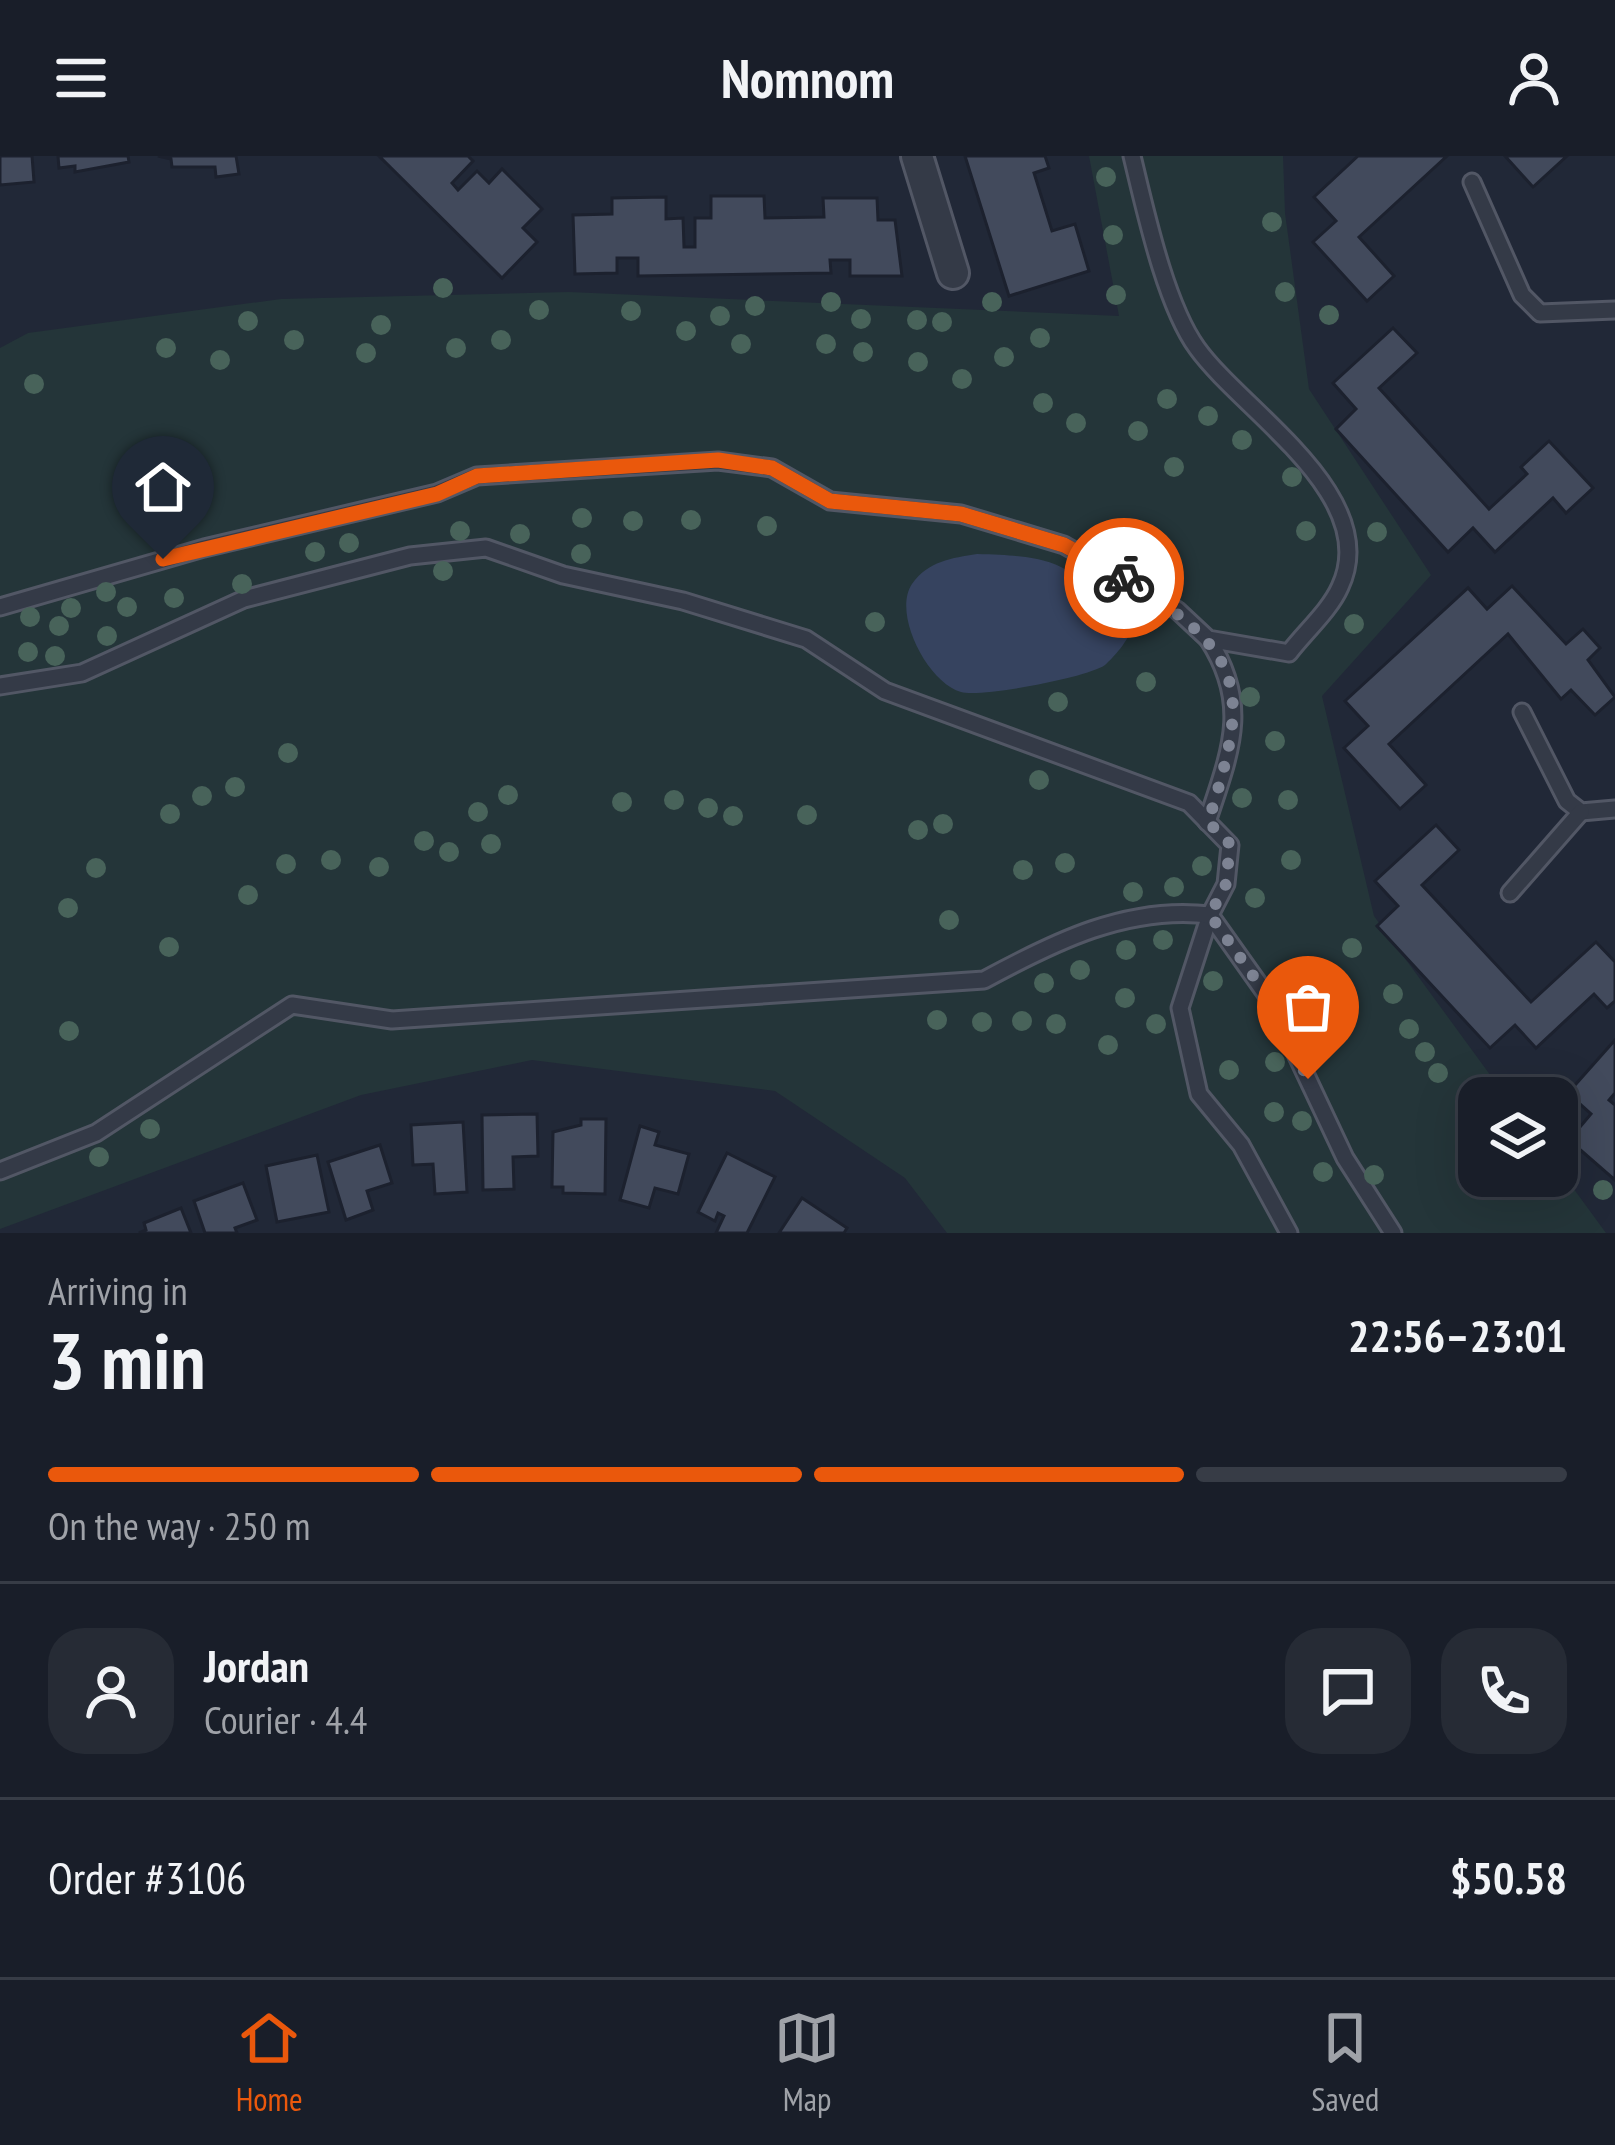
<!DOCTYPE html>
<meta charset="utf-8">
<style>
:root{--surface:#191e29;--page:#262b35;--text:#f1f3f6;--muted:#9fa2a8;--line:#373c46;--accent:#ea580c}
body{margin:0;font-family:"PT Sans Narrow",sans-serif;background:var(--page);color:var(--text);height:100vh;display:flex;flex-direction:column;font-size:45px;white-space:nowrap}
*{box-sizing:border-box;margin:0}
p{font-size:39px;color:var(--muted)}
.icon{flex:none;width:66px;height:66px;fill:none;stroke:currentColor;stroke-width:2;stroke-linecap:round;stroke-linejoin:round}
.map{position:relative;height:1077px;overflow:hidden}
.details{display:flex;flex-direction:column;background:var(--surface);flex:1}
.details>*{flex:none}
.tools{position:absolute;left:1458px;top:921px;display:grid;gap:24px}
.tools a{display:grid;place-items:center;width:120px;height:120px;border-radius:24px;background:var(--surface);box-shadow:0 12px 48px #0002,0 0 0 3px var(--line);font-size:60px}
.pin{position:absolute;display:grid;place-items:center;width:102px;height:102px;color:#fff;margin:-123px -51px;border-radius:50% 50% 50% 0;rotate:-45deg;box-shadow:0 0 12px #0007}
.pin .icon{rotate:45deg}
.courier{position:absolute;display:grid;place-items:center;width:120px;height:120px;margin:-60px;border:9px solid #ea580c;border-radius:50%;background:#fff;color:#222;box-shadow:0 3px 15px #0007}
.headline em{font-style:normal;font-weight:800}
.headline div{display:flex;flex-direction:column-reverse}
.headline{display:flex;align-items:center;justify-content:space-between;height:204px;padding:0 48px}
h1{font-size:78px;font-weight:800;line-height:90px}
.bar{display:grid;grid-template-columns:repeat(4,1fr);gap:18px 12px;align-content:center;height:144px;padding:0 48px}
.bar i{height:15px;border-radius:9px;background:var(--line)}
.bar .current{background:var(--accent)}
.bar p{grid-column:span 4}
.line{display:flex;align-items:center;gap:30px;padding:0 48px;border-top:3px solid var(--line)}
.line div{flex:1}
.round{display:grid;place-items:center;flex:none;width:126px;height:126px;border-radius:36px;background:var(--page)}
header{display:flex;justify-content:space-between;align-items:center;height:156px;padding:0 48px;background:var(--surface);font-size:54px;font-weight:800}
.dock{display:flex;justify-content:space-around;align-items:center;height:168px;border-top:3px solid var(--line);background:var(--surface);font-size:33px;color:var(--muted)}
.dock a{display:grid;justify-items:center;gap:6px}
.dock .current{color:var(--accent)}
.map>svg:first-child{display:block}
</style>
<header><svg class="icon" aria-label="menu" viewBox="0 0 24 24"><path d="M4 6h16M4 12h16M4 18h16"/></svg>Nomnom<svg class="icon" aria-label="person" viewBox="0 0 24 24"><circle cx="12" cy="8" r="4"/><path d="M4 21q1-7 8-7t8 7"/></svg></header>
<div class="map">
<svg width="1615" height="1077" viewBox="0 0 1615 1077">
<rect width="100%" height="100%" fill="#212837"/>
<path fill="#243539" d="M1089,0H1283L1285,57L1309,233L1431,419L1322,540L1374,760L1507,942H1479V1020H1557V1010L1606,1077H947L905,1022L775,935L532,904L361,939L0,1073V192L28,177L281,143L569,136L1119,160Z"/>
<path fill="#36435f" d="M977,398C1068,400 1069,411 1131,473C1129,484 1114,501 1105,509C1089,521 981,542 961,536C928,527 892,458 912,428C928,405 952,402 977,398Z"/>
<g fill="#424a5c" stroke="#1c212e" stroke-width="3">
<path d="M0,0H32L34,26L0,29Z"/>
<path d="M58,0H128L129,6L75,16V10L59,12Z"/>
<path d="M158,0H236L239,18L216,21L215,11H172L171,3Z"/>
<path d="M379,0H468L473,5L452,27L458,34L477,15L489,27L502,13L542,53L523,72L537,86L502,122Z"/>
<path d="M965,0H1045L1049,12L1034,17L1052,75L1075,68L1089,115L1009,140Z"/>
<path d="M1358,0H1447L1359,81L1394,120L1367,145L1313,86L1336,65L1314,41Z"/>
<path d="M1505,0H1567L1533,31Z"/>
<path d="M711,40H764L765,62L824,61L823,42H877L878,64H895L902,120H850V104H830L831,117L638,120V102H617V117L575,118L573,59L612,58V42L666,41V63L683,62L684,91H695V62H711Z"/>
<path d="M1393,172L1417,197L1379,232L1489,353L1527,318L1521,311L1549,285L1593,332L1566,357L1553,342L1495,396L1473,372L1448,396L1336,273L1356,253L1333,227Z"/>
<path d="M1512,430L1566,488L1583,473L1600,492L1588,504L1615,541L1595,559L1571,534L1561,543L1508,478L1389,588L1426,629L1400,653L1344,592L1368,570L1345,545L1468,432L1487,453Z"/>
<path d="M1436,669L1459,694L1422,729L1531,846L1596,786L1615,806V845L1607,852L1594,838L1536,892L1515,869L1490,892L1377,770L1398,750L1375,725Z"/>
<path d="M1615,884V937L1609,944L1615,949V1024L1569,984L1591,958L1568,937Z"/>
<path d="M537,958L538,1000L513,1001L514,1033L483,1034L482,959Z"/>
<path d="M581,963H606L605,1038L563,1037V1031H552L553,976L581,969Z"/>
<path d="M463,966L467,1036L435,1038L433,1008L413,1009L411,969Z"/>
<path d="M640,970L659,976L655,989L689,998L678,1038L655,1032L649,1052L620,1044Z"/>
<path d="M380,989L392,1027L367,1035L373,1054L346,1064L328,1006Z"/>
<path d="M727,997L775,1021L747,1077H716L724,1060L718,1057L715,1065L698,1056Z"/>
<path d="M317,999L329,1056L277,1066L266,1010Z"/>
<path d="M243,1027L257,1064L235,1072L237,1077H205L194,1045Z"/>
<path d="M802,1042L847,1072L844,1077H779Z"/>
<path d="M181,1052L191,1077H139L146,1074L144,1067Z"/>
</g>
<g fill="none" stroke-linecap="round" stroke-linejoin="round">
<defs>
<g id="service">
<path d="M1472,26L1522,139L1540,157L1615,154"/>
<path d="M0,451L204,392L437,337L477,320L718,305L772,312L830,345L961,358L1064,389L1177,454L1208,483L1289,497C1304,477 1330,454 1340,431C1383,340 1242,255 1197,192C1165,148 1145,53 1132,0"/>
<path d="M0,530L82,517L244,443L410,400L486,392L563,419L683,445L806,483L885,535L1189,647L1230,689L1226,728L1210,759L1180,852L1199,938L1241,989L1289,1077"/>
<path d="M1522,556L1567,645L1581,656L1615,653"/>
<path d="M1207,666C1230,596 1251,549 1208,483"/>
<path d="M1510,737L1581,656"/>
<path d="M0,1015L96,977L292,849L392,864L984,824C1054,786 1128,749 1210,759L1271,845L1345,1002L1393,1077"/>
</g>
<path id="minor" d="M917,0L953,117"/>
</defs>
<use href="#service" stroke="#525765" stroke-width="21"/>
<use href="#minor" stroke="#525765" stroke-width="36"/>
<use href="#service" stroke="#343a47" stroke-width="15"/>
<use href="#minor" stroke="#343a47" stroke-width="30"/>
</g>
<g fill="#48635a">
<circle cx="1106" cy="21" r="10"/>
<circle cx="1272" cy="66" r="10"/>
<circle cx="1113" cy="79" r="10"/>
<circle cx="443" cy="132" r="10"/>
<circle cx="1285" cy="136" r="10"/>
<circle cx="1116" cy="139" r="10"/>
<circle cx="831" cy="146" r="10"/>
<circle cx="992" cy="146" r="10"/>
<circle cx="755" cy="150" r="10"/>
<circle cx="539" cy="154" r="10"/>
<circle cx="631" cy="155" r="10"/>
<circle cx="1329" cy="159" r="10"/>
<circle cx="720" cy="160" r="10"/>
<circle cx="861" cy="163" r="10"/>
<circle cx="917" cy="164" r="10"/>
<circle cx="248" cy="165" r="10"/>
<circle cx="942" cy="166" r="10"/>
<circle cx="381" cy="169" r="10"/>
<circle cx="686" cy="175" r="10"/>
<circle cx="1040" cy="182" r="10"/>
<circle cx="294" cy="184" r="10"/>
<circle cx="501" cy="184" r="10"/>
<circle cx="741" cy="188" r="10"/>
<circle cx="826" cy="188" r="10"/>
<circle cx="166" cy="192" r="10"/>
<circle cx="456" cy="192" r="10"/>
<circle cx="863" cy="196" r="10"/>
<circle cx="366" cy="197" r="10"/>
<circle cx="1004" cy="201" r="10"/>
<circle cx="220" cy="204" r="10"/>
<circle cx="918" cy="206" r="10"/>
<circle cx="962" cy="223" r="10"/>
<circle cx="34" cy="228" r="10"/>
<circle cx="1167" cy="243" r="10"/>
<circle cx="1043" cy="247" r="10"/>
<circle cx="1208" cy="260" r="10"/>
<circle cx="1076" cy="267" r="10"/>
<circle cx="1138" cy="275" r="10"/>
<circle cx="1242" cy="284" r="10"/>
<circle cx="1174" cy="311" r="10"/>
<circle cx="1292" cy="321" r="10"/>
<circle cx="582" cy="362" r="10"/>
<circle cx="691" cy="364" r="10"/>
<circle cx="633" cy="365" r="10"/>
<circle cx="767" cy="370" r="10"/>
<circle cx="460" cy="375" r="10"/>
<circle cx="1306" cy="375" r="10"/>
<circle cx="1377" cy="376" r="10"/>
<circle cx="520" cy="378" r="10"/>
<circle cx="349" cy="387" r="10"/>
<circle cx="315" cy="396" r="10"/>
<circle cx="581" cy="398" r="10"/>
<circle cx="443" cy="415" r="10"/>
<circle cx="242" cy="428" r="10"/>
<circle cx="106" cy="436" r="10"/>
<circle cx="174" cy="442" r="10"/>
<circle cx="127" cy="451" r="10"/>
<circle cx="71" cy="452" r="10"/>
<circle cx="30" cy="461" r="10"/>
<circle cx="875" cy="466" r="10"/>
<circle cx="1354" cy="468" r="10"/>
<circle cx="59" cy="470" r="10"/>
<circle cx="107" cy="480" r="10"/>
<circle cx="28" cy="496" r="10"/>
<circle cx="55" cy="500" r="10"/>
<circle cx="1146" cy="526" r="10"/>
<circle cx="1250" cy="541" r="10"/>
<circle cx="1058" cy="546" r="10"/>
<circle cx="1275" cy="585" r="10"/>
<circle cx="288" cy="597" r="10"/>
<circle cx="1039" cy="624" r="10"/>
<circle cx="235" cy="631" r="10"/>
<circle cx="508" cy="639" r="10"/>
<circle cx="202" cy="640" r="10"/>
<circle cx="1242" cy="642" r="10"/>
<circle cx="674" cy="644" r="10"/>
<circle cx="1288" cy="644" r="10"/>
<circle cx="622" cy="646" r="10"/>
<circle cx="708" cy="652" r="10"/>
<circle cx="478" cy="656" r="10"/>
<circle cx="170" cy="658" r="10"/>
<circle cx="807" cy="659" r="10"/>
<circle cx="733" cy="660" r="10"/>
<circle cx="943" cy="668" r="10"/>
<circle cx="918" cy="674" r="10"/>
<circle cx="424" cy="685" r="10"/>
<circle cx="491" cy="688" r="10"/>
<circle cx="449" cy="696" r="10"/>
<circle cx="331" cy="704" r="10"/>
<circle cx="1291" cy="704" r="10"/>
<circle cx="1065" cy="707" r="10"/>
<circle cx="286" cy="708" r="10"/>
<circle cx="1202" cy="710" r="10"/>
<circle cx="379" cy="711" r="10"/>
<circle cx="96" cy="712" r="10"/>
<circle cx="1023" cy="714" r="10"/>
<circle cx="1174" cy="731" r="10"/>
<circle cx="1133" cy="736" r="10"/>
<circle cx="248" cy="739" r="10"/>
<circle cx="1255" cy="742" r="10"/>
<circle cx="68" cy="752" r="10"/>
<circle cx="949" cy="764" r="10"/>
<circle cx="1163" cy="784" r="10"/>
<circle cx="169" cy="791" r="10"/>
<circle cx="1352" cy="792" r="10"/>
<circle cx="1126" cy="794" r="10"/>
<circle cx="1080" cy="814" r="10"/>
<circle cx="1213" cy="825" r="10"/>
<circle cx="1044" cy="827" r="10"/>
<circle cx="1393" cy="838" r="10"/>
<circle cx="1125" cy="842" r="10"/>
<circle cx="937" cy="864" r="10"/>
<circle cx="1022" cy="865" r="10"/>
<circle cx="982" cy="866" r="10"/>
<circle cx="1056" cy="868" r="10"/>
<circle cx="1156" cy="868" r="10"/>
<circle cx="1409" cy="873" r="10"/>
<circle cx="69" cy="875" r="10"/>
<circle cx="1108" cy="889" r="10"/>
<circle cx="1425" cy="896" r="10"/>
<circle cx="1275" cy="906" r="10"/>
<circle cx="1229" cy="914" r="10"/>
<circle cx="1438" cy="917" r="10"/>
<circle cx="1274" cy="956" r="10"/>
<circle cx="1466" cy="959" r="10"/>
<circle cx="1302" cy="965" r="10"/>
<circle cx="150" cy="973" r="10"/>
<circle cx="99" cy="1001" r="10"/>
<circle cx="1323" cy="1016" r="10"/>
<circle cx="1374" cy="1019" r="10"/>
<circle cx="1603" cy="1034" r="10"/>
</g>
<g fill="none" stroke-linecap="round" stroke-linejoin="round">
<path stroke="#7d8393" stroke-width="12" stroke-dasharray="0 21.6" d="M1124,422C1247,498 1251,531 1208,666L1230,688L1226,728L1210,759L1271,845L1308,923"/>
<path stroke="#ea580c" stroke-width="15" d="M163,403L437,338L477,320L718,304L772,312L830,345L961,358L1064,389L1124,422"/>
</g>
</svg>
<div class="tools">
<a><svg class="icon" aria-label="layers" viewBox="0 0 24 24"><path d="M12 4l9 5-9 5-9-5zM3 14l9 5 9-5"/></svg></a>
</div>
<div class="pin" style="left:1308px;top:923px;background:#ea580c"><svg class="icon" aria-label="bag" viewBox="0 0 24 24"><path d="M5 8h14l-1 12H6zM9 8a3 3 0 0 1 6 0"/></svg></div>
<div class="pin" style="left:163px;top:403px;background:#1f2937"><svg class="icon" aria-label="home" viewBox="0 0 24 24"><path d="M3 11l9-7 9 7M6 9v11h12V9"/></svg></div>
<div class="courier" style="left:1124px;top:422px"><svg class="icon" aria-label="bike" viewBox="0 0 24 24"><circle cx="6" cy="16" r="4"/><circle cx="18" cy="16" r="4"/><path d="M6 16l4-8h5l3 8M10 8l3 8H6M13 5h3"/></svg></div>
</div>
<section class="details">
<div class="headline"><div><h1>3 min</h1><p>Arriving in</p></div><em>22:56–23:01</em></div>
<div class="bar"><i class="current"></i><i class="current"></i><i class="current"></i><i></i><p>On the way · 250 m</p></div>
<div class="line" style="height:216px"><a class="round"><svg class="icon" aria-label="person" viewBox="0 0 24 24"><circle cx="12" cy="8" r="4"/><path d="M4 21q1-7 8-7t8 7"/></svg></a><div><b>Jordan</b><p>Courier · 4.4</p></div><a class="round"><svg class="icon" aria-label="chat" viewBox="0 0 24 24"><path d="M4 5h16v11H9l-5 4z"/></svg></a><a class="round"><svg class="icon" aria-label="phone" viewBox="0 0 24 24"><path d="M5 4h4l2 5-3 2q2 4 5 5l2-3 5 2v4C11 20 4 13 5 4z"/></svg></a></div>
<div class="line" style="height:156px"><div>Order #3106</div><b>$50.58</b></div>
</section>
<nav class="dock">
<a class="current"><svg class="icon" aria-label="home" viewBox="0 0 24 24"><path d="M3 11l9-7 9 7M6 9v11h12V9"/></svg>Home</a>
<a><svg class="icon" aria-label="map" viewBox="0 0 24 24"><path d="M3 6l6-2 6 2 6-2v14l-6 2-6-2-6 2zM9 4v14M15 6v14"/></svg>Map</a>
<a><svg class="icon" aria-label="saved" viewBox="0 0 24 24"><path d="M7 4h10v16l-5-4-5 4z"/></svg>Saved</a>
</nav>
